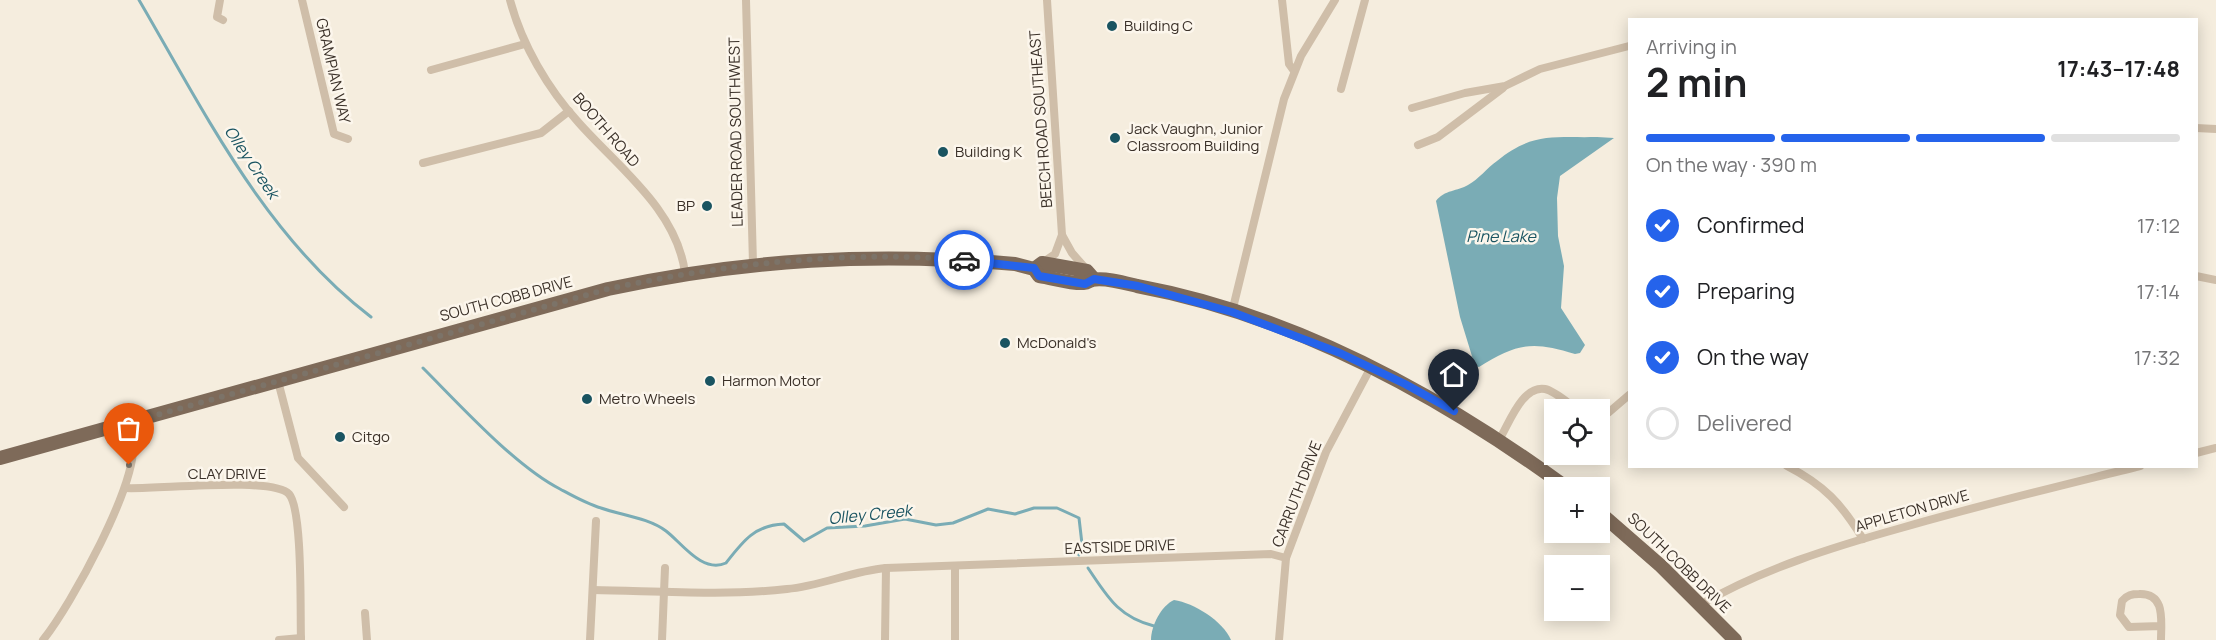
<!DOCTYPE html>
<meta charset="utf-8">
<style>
:root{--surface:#fff;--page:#f2f2f2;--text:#202124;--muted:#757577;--line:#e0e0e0;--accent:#2563eb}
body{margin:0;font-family:Manrope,sans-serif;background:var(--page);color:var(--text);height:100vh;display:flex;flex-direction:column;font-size:22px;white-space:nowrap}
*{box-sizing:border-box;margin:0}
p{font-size:20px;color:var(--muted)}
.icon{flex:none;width:33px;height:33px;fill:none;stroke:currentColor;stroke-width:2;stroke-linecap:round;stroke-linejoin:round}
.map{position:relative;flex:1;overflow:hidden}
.side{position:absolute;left:1628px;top:18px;width:570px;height:450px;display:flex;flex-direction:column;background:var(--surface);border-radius:0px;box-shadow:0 3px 15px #0003}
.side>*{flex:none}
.fabs{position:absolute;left:1544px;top:399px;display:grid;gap:12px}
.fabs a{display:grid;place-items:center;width:66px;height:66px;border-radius:0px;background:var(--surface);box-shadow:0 3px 15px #0003;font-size:30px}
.pin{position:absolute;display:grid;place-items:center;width:51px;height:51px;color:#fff;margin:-62px -26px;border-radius:50% 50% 50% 0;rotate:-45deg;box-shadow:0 0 6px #0007}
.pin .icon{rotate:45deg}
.courier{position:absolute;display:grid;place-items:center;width:60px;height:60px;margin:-30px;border:4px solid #2563eb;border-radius:50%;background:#fff;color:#222;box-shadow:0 2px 8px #0007}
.summary em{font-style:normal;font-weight:700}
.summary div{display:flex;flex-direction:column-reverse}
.summary{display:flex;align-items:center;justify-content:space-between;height:102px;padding:0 18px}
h1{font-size:39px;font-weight:700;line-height:45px}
.bar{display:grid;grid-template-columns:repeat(4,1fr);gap:9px 6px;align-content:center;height:72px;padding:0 18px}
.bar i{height:8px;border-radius:4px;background:var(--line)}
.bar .active{background:var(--accent)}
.bar p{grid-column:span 4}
ol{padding:0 18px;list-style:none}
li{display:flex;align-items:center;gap:18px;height:66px}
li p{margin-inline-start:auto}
li .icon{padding:6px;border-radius:50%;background:var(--accent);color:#fff;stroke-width:4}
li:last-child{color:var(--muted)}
li i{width:33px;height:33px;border:3px solid var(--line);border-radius:50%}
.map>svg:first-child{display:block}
</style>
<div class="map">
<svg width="2216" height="640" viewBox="0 0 2216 640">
<rect width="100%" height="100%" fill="#f5edde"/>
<g fill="#7aacb5">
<path d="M1597,137L1614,138L1560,176L1557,198L1558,236L1564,266L1561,308L1585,345L1580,353L1575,354C1531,340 1516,344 1479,367L1475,366L1460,317L1436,201C1444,190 1458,191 1468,185C1479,179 1487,168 1497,161C1532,132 1554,138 1597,137Z"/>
<path d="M1174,600C1194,603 1223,621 1231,640H1151C1151,626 1161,606 1174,600Z"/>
</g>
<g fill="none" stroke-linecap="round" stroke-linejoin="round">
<g stroke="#7aacb5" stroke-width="3">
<path d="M139,0C205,113 265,236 371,317"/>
<path d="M423,368C459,404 515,466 560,489C573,496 587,504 601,508C621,515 649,518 666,531C681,542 702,574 726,563C743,541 755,525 784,524L804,541L827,528L865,526L905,519L936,525L953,523L988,509L1015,514L1034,508H1057L1079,518L1082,544L1079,555"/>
<path d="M1088,568C1107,596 1118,617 1154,626"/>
</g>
<g stroke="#cfbea9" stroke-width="8">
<path d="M220,0L217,17L223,20"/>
<path d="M302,0L334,134L348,139"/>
<path d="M510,0C522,45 548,89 579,123C619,168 677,210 685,273"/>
<path d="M746,0L753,264"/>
<path d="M1047,0L1062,235L1072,253L1087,270"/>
<path d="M1282,0L1289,64L1294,71"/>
<path d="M431,70L525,44"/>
<path d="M1341,89L1365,0"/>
<path d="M1412,108L1465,93L1505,86L1540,69L1629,46"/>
<path d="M2196,128L2216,129"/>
<path d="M1418,145L1438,137L1503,88"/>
<path d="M423,163L541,133L569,111"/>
<path d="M1042,263L1055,254L1062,235"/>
<path d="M2196,276L2216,280"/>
<path d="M1232,312L1284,99L1301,56L1335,0"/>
<path d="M278,381L298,458L344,507"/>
<path d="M1599,417L1608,413L1629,395"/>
<path d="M1499,440C1509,424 1522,385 1545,389C1555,391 1569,404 1578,410"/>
<path d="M2196,453L2216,448"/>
<path d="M1787,466C1824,485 1841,503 1863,539"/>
<path d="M125,488C155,490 272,476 289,494C303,510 300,614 301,640"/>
<path d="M955,568V640"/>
<path d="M593,590C657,591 723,596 787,589C821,586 852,571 886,568L1271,554L1286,558"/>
<path d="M1700,605C1762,569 1833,547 1901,528C1980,505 2060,486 2140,466"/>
<path d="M365,613L367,640"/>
<path d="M2161,626L2129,627L2120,615L2122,601C2127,595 2132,594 2139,594C2166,593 2161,621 2161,640"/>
<path d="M43,640C71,605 138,484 133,441C132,435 130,429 128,423"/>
<path d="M279,640L301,638"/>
<path d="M590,640L596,521"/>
<path d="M662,640L665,568"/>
<path d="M885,640L886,568"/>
<path d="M1279,640L1286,558L1326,452L1371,367"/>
</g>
<g stroke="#7e6a59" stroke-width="14">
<path d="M1034,269L1042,263L1087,271L1094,279"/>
<path d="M0,458L608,289C746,259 875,252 1015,264L1034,269L1039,276C1053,278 1071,284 1084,283C1088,283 1089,281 1092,280C1104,277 1125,283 1137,286C1294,315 1440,395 1567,488"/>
<path d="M1599,512L1661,566L1735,640"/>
</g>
</g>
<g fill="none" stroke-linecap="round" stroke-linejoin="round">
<path stroke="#7c7368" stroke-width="6" stroke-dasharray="0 10.8" d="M129,465L133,442L128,423L608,289C725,264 844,250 964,260"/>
<path stroke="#2563eb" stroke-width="8" d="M964,260L1034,268L1039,276L1085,284L1094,279L1138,286L1232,312L1340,353L1405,384L1454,411"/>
</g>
<g fill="#1a5461" stroke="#fcf6ec" stroke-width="2">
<circle cx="1112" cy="26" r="6"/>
<circle cx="1115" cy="138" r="6"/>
<circle cx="943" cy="152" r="6"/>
<circle cx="707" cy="206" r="6"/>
<circle cx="1005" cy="343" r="6"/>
<circle cx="710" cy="381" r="6"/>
<circle cx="587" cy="399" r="6"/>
<circle cx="340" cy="437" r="6"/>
</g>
<g text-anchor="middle" stroke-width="5" stroke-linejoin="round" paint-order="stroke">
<g font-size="15" fill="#3b3129" stroke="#fcf6ec" text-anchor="start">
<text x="1124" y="31">Building C</text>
<text x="1127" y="134">Jack Vaughn, Junior<tspan x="1127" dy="17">Classroom Building</tspan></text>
<text x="955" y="157">Building K</text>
<text x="695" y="211" text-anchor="end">BP</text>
<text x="1017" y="348">McDonald's</text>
<text x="722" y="386">Harmon Motor</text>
<text x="599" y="404">Metro Wheels</text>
<text x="352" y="442">Citgo</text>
</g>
<g font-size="15" fill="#3b3129" stroke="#fcf6ec">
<text transform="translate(333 71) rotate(77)" y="5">GRAMPIAN WAY</text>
<text transform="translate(1041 119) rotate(-94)" y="5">BEECH ROAD SOUTHEAST</text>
<text transform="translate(606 130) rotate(49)" y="5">BOOTH ROAD</text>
<text transform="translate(736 132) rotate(-91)" y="5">LEADER ROAD SOUTHWEST</text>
<text transform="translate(506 299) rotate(-15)" y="5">SOUTH COBB DRIVE</text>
<text x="227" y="479">CLAY DRIVE</text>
<text transform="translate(1297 494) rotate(-69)" y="5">CARRUTH DRIVE</text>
<text transform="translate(1912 511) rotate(-16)" y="5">APPLETON DRIVE</text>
<text transform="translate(1120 547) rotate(-2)" y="5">EASTSIDE DRIVE</text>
<text transform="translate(1679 563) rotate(44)" y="5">SOUTH COBB DRIVE</text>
</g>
<g font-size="16" font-style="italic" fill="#1a5461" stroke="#fcf6ec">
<text transform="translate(252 162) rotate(56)" y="6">Olley Creek</text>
<text x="1501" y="242">Pine Lake</text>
<text transform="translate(870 514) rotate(-6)" y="6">Olley Creek</text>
</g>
</g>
</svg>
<div class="fabs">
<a><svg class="icon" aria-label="locate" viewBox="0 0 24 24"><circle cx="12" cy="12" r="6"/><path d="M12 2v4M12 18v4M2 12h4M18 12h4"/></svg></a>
<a>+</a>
<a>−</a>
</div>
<div class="pin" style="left:129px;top:465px;background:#ea580c"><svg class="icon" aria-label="bag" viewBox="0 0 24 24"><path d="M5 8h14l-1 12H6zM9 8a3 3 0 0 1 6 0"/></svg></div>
<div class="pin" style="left:1454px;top:411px;background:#1f2937"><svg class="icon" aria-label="home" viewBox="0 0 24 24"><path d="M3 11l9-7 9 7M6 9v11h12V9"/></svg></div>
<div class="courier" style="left:964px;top:260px"><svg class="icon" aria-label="car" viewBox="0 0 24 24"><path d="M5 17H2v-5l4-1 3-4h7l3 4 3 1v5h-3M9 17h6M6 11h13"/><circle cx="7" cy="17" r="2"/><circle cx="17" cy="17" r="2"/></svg></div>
<section class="side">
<div class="summary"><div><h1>2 min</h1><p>Arriving in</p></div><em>17:43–17:48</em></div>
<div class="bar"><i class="active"></i><i class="active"></i><i class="active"></i><i></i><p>On the way · 390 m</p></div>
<ol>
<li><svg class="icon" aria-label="check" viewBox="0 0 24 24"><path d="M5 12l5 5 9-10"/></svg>Confirmed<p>17:12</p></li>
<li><svg class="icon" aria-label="check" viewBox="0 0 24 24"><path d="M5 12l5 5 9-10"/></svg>Preparing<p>17:14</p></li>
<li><svg class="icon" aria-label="check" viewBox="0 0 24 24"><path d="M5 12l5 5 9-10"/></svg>On the way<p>17:32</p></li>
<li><i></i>Delivered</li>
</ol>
</section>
</div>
